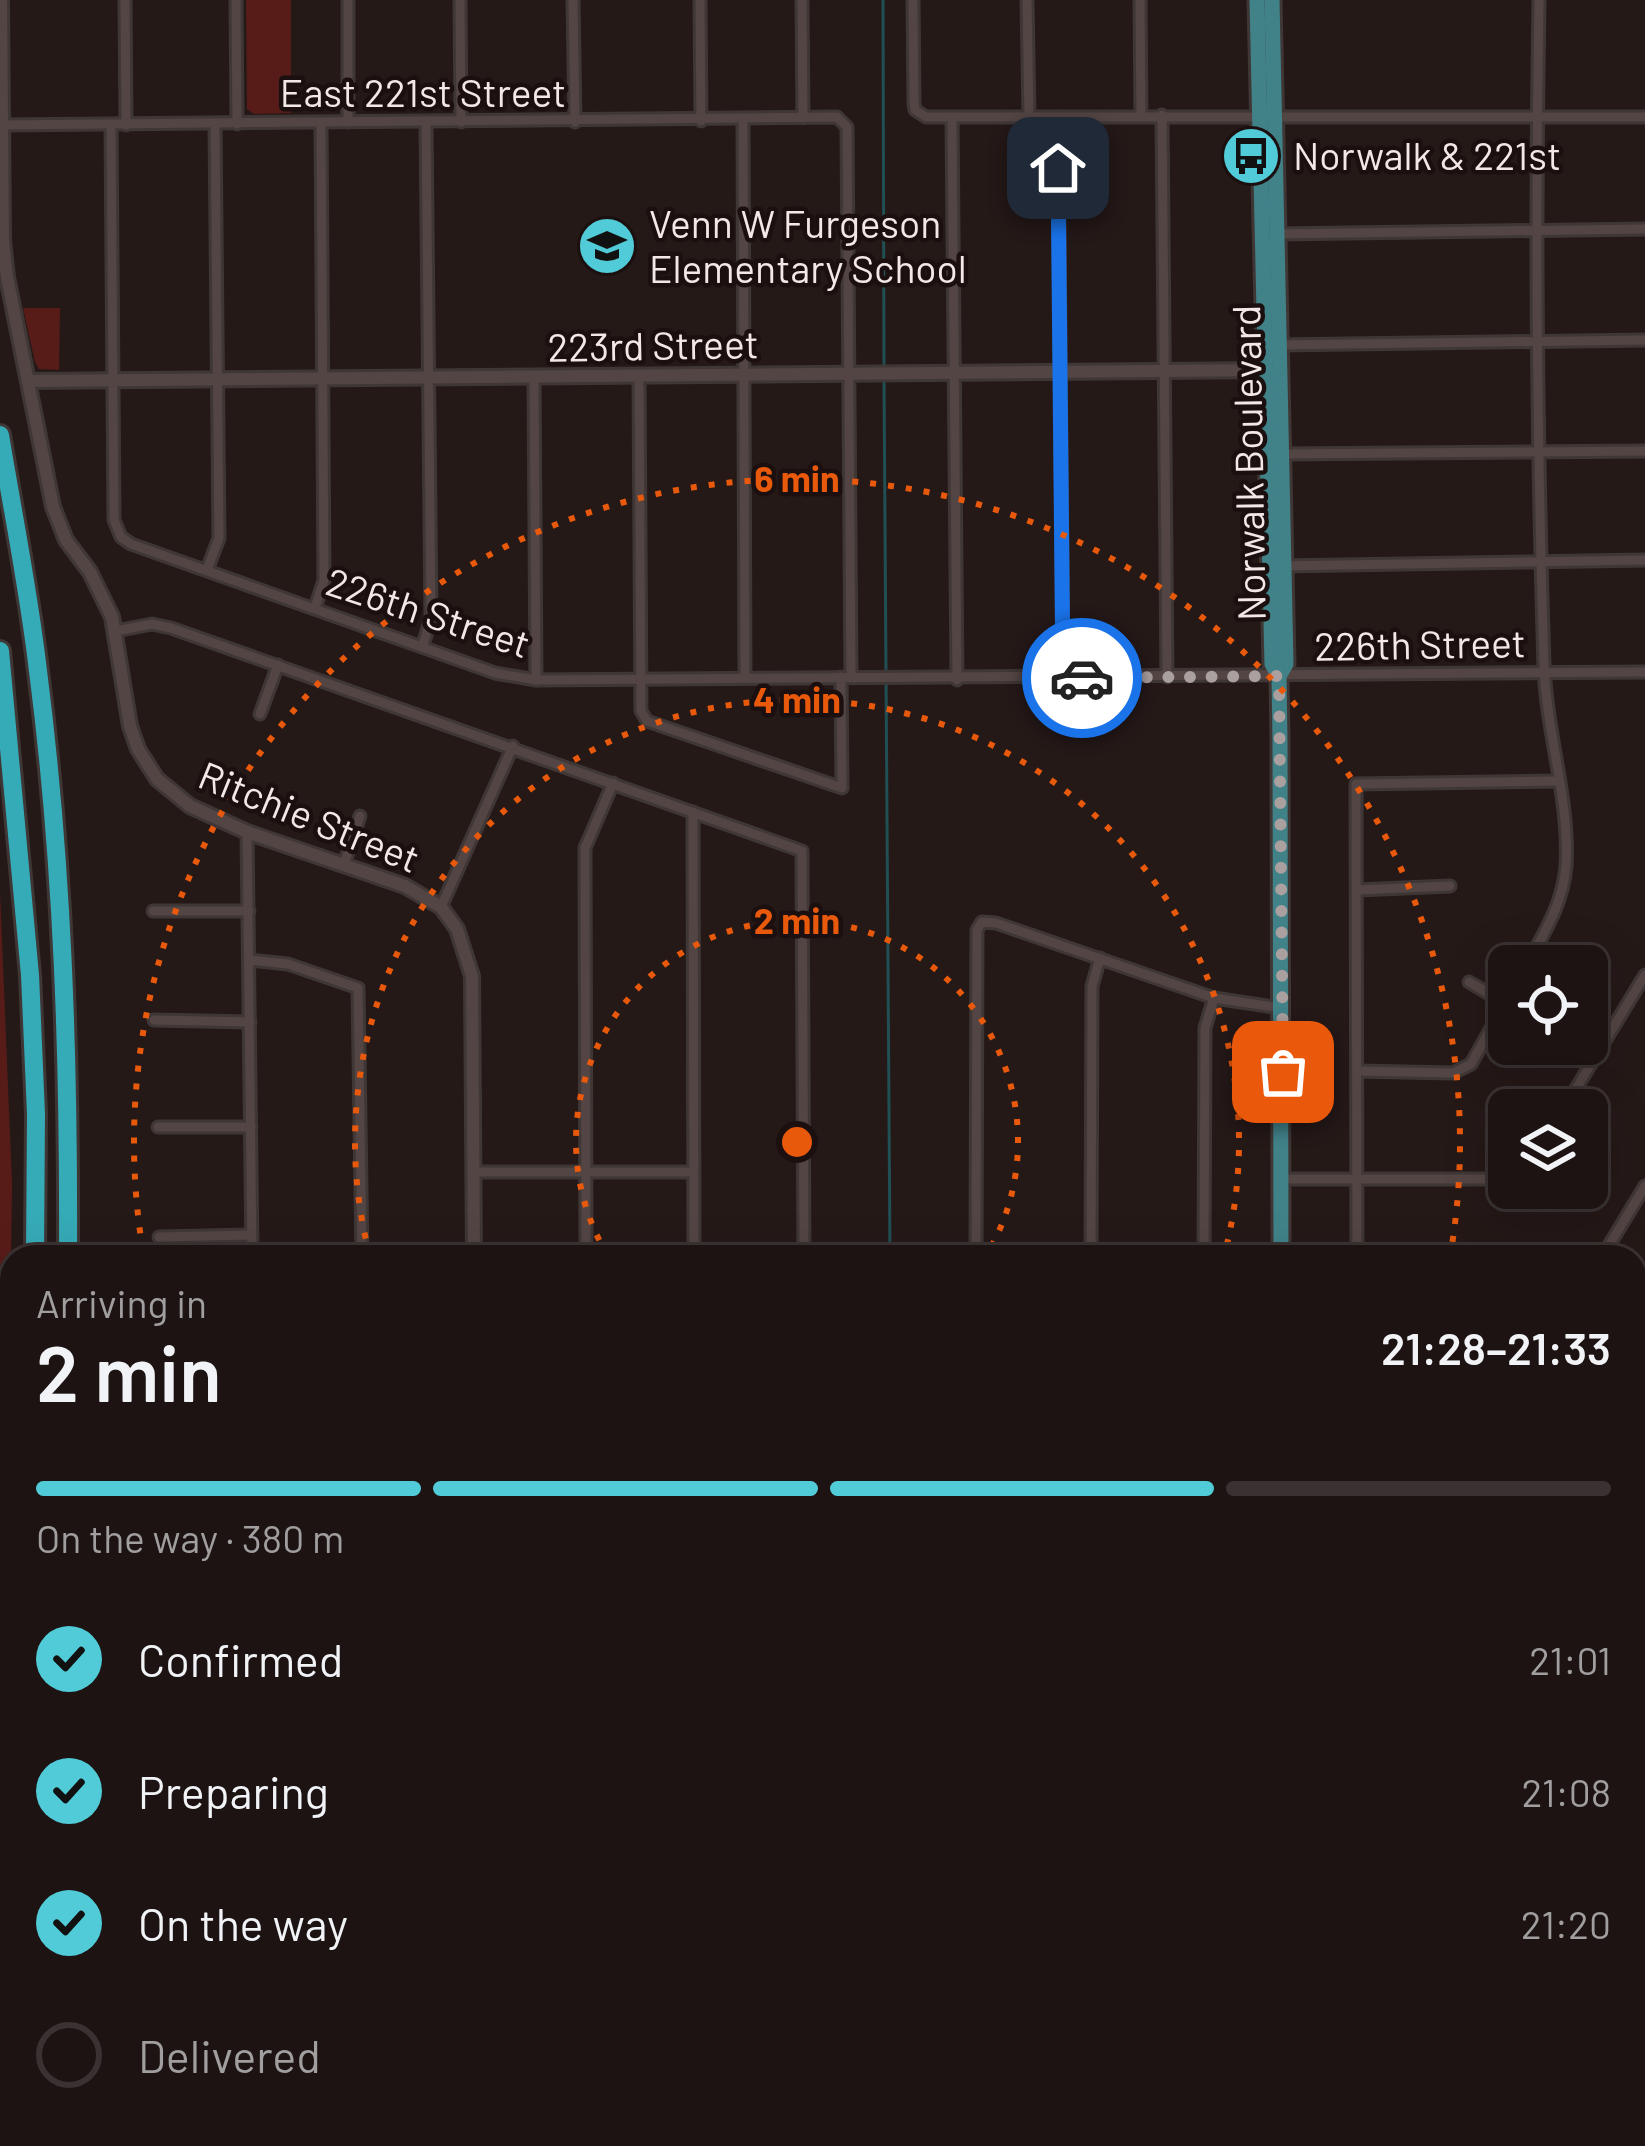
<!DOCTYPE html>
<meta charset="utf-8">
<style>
:root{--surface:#1c1312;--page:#251c1b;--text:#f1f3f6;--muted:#a09e9f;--line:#3a3232;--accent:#52cbd8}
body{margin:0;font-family:Barlow,sans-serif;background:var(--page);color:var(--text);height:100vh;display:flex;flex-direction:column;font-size:45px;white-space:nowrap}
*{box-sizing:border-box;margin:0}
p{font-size:39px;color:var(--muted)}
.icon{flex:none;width:66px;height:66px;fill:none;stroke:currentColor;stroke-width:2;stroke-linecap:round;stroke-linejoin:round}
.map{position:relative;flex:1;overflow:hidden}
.sheet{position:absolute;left:0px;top:1245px;width:1647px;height:903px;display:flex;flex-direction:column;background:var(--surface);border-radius:36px 36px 0 0;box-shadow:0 12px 48px #0002,0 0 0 3px var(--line)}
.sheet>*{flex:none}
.tools{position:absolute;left:1488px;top:945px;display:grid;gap:24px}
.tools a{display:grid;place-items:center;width:120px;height:120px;border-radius:18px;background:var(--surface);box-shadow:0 12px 48px #0002,0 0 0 3px var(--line);font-size:60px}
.pin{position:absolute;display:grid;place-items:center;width:102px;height:102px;color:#fff;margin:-51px;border-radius:24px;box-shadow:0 6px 18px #0006}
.courier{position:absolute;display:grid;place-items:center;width:120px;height:120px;margin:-60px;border:9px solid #1a73e8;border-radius:50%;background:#fff;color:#222;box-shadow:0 3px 15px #0007}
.headline em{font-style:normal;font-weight:600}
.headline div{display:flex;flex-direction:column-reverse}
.headline{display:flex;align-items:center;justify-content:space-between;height:204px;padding:0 36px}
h1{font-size:78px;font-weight:600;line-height:90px}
.bar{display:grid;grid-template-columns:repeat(4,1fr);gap:18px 12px;align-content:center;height:144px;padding:0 36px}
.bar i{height:15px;border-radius:9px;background:var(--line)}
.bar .current{background:var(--accent)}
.bar p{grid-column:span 4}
ol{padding:0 36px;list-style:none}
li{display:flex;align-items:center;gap:36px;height:132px}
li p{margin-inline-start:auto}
li .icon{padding:12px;border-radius:50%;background:var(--accent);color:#111;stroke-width:4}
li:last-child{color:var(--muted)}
li i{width:66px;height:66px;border:6px solid var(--line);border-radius:50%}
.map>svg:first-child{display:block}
</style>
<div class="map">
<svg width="1645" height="2146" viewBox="0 0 1645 2146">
<rect width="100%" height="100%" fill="#251918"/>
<g fill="#581c18">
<path d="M246,0H291V113L254,114L247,109Z"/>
<path d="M23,308H60L59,370L39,369L35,362Z"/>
<path d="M0,892L12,1184L6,1631H0Z"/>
<path d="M0,1668H7L4,2146H0Z"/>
<path d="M1635,2082H1645V2146H1379L1386,2136H1635Z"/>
</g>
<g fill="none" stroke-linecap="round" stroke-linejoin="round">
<g stroke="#204f54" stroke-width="3">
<path d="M883,0L884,370"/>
<path d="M884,380L890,1257"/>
<path d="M1635,1623L1645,1613"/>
<path d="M1635,2049H1645"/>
<path d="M897,2136V2146"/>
<path d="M1249,2146L1254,2136"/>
</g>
<defs>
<g id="minor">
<path d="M125,0L126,125"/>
<path d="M236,0L237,124"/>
<path d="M348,0V122"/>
<path d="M460,0L461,122"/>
<path d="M573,0L575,122"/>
<path d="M700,0L701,121"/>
<path d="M802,0L803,118"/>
<path d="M913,0L914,103L915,110L926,117H1645"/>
<path d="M1027,0L1029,117"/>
<path d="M1140,0L1141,116"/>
<path d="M1162,115L1167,677"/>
<path d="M1058,117L1063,679"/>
<path d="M952,118L957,680"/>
<path d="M743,120L745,678"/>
<path d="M3,125L837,117L847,127L851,677"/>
<path d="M111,125L114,520L121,537L131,544L495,673L536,680L1645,672"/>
<path d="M1276,234L1645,229"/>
<path d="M1278,345L1645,340"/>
<path d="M639,376L641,711L647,721L842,788L841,677"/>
<path d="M534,377L536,680"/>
<path d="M1281,454L1645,451"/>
<path d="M1280,566L1645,560"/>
<path d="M207,570L219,538L215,125"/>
<path d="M315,608L324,580L321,123"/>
<path d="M116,631L152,624L171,628L802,851L804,1257"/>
<path d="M423,645L431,618L426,122"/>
<path d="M260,714L278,665"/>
<path d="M693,812L694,1257"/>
<path d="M247,832L252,1257"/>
<path d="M344,864L360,816"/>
<path d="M1357,890L1450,886"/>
<path d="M441,907L513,746"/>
<path d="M153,911H249"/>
<path d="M249,960L288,964L358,988L362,1257"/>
<path d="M1526,966C1544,933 1563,904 1566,866C1570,800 1546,732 1544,666C1537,445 1535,222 1539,0"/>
<path d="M1469,982L1505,1003"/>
<path d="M154,1020L250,1022"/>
<path d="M1357,1071L1453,1073L1471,1064L1509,996"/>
<path d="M1563,1110L1645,975"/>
<path d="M158,1127H251"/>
<path d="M474,1172H693"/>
<path d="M1282,1179H1497L1509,1175"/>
<path d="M159,1237L252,1235"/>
<path d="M586,1257L585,848L613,783"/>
<path d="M976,1257L977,930L982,922L996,923L1214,998L1280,1008"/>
<path d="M1091,1257L1092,986L1100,958"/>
<path d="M1204,1257L1205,1028L1214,998"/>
<path d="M1357,1257L1356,784L1557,781"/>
<path d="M1602,1257L1645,1186"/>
<path d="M1635,1396L1645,1386"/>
<path d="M1635,1885L1645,1871"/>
<path d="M1635,1966H1645"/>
<path d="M154,2136L155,2146"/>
<path d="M263,2136V2146"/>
<path d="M373,2136V2146"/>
<path d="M485,2136V2146"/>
<path d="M595,2136V2146"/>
<path d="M704,2136V2146"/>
<path d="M816,2136V2146"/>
<path d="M1079,2146L1087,2136"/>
</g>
<g id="tertiary">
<path d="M1,0L3,241L7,277L53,507L66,540L90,572L112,617L130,726L138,749L157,779L190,806L247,832L405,886L441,907L457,929L472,976L474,1257"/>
<path d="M28,381L1274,370"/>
</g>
<g id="secondary">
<path d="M0,1644H12"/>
<path d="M0,1656H12"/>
</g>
<g id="primary">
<path d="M1257,0L1272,664L1279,676L1280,740L1281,1257"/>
<path d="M1272,0L1286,664L1279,676"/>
<path d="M1635,1647H1645"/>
<path d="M1635,1664H1645"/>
<path d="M1277,2146V2136"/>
</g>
<g id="motorway">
<path d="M0,435C13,514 29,592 38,671C63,865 69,1061 68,1257"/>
<path d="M0,651L30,975L36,1114L35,1257"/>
<path d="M32,2136V2146"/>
<path d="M53,2146V2136"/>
</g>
</defs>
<use href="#minor" stroke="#3f3736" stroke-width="15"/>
<use href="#tertiary" stroke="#3f3736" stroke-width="18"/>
<use href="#secondary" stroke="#3f3736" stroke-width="20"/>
<use href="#primary" stroke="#3f3736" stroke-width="21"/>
<use href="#motorway" stroke="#3f3736" stroke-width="24"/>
<use href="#minor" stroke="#534544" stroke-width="9"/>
<use href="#tertiary" stroke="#534544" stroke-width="12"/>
<use href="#secondary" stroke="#534544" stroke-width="14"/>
<use href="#primary" stroke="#418289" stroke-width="15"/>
<use href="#motorway" stroke="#35abb7" stroke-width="18"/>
</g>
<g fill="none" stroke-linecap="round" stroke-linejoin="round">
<path stroke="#aaa09f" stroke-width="12" stroke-dasharray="0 21.6" d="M1082,678L1279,676L1283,1072"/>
<path stroke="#1a73e8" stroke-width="15" d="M1058,168L1063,679L1082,678"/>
</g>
<g fill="none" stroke="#e8590c" stroke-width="6" stroke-dasharray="6 12">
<path d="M608 1256A221 221 0 1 1 986 1256"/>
<path d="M370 1256A442 442 0 1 1 1224 1256"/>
<path d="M143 1251A663 663 0 1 1 1451 1251"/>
</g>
<defs>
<symbol id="bus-disc" viewBox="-11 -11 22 22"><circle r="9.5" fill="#52cbd8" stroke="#1b100f"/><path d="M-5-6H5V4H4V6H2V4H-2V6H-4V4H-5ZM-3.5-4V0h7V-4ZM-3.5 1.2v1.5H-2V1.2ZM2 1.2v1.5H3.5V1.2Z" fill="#111"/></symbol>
<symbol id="school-disc" viewBox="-11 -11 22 22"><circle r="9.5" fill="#52cbd8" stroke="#1b100f"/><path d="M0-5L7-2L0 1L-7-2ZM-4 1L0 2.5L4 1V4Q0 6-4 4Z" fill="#111"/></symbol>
</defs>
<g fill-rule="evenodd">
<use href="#bus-disc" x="1218" y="123" width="66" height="66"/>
<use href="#school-disc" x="574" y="213" width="66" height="66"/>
</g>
<g text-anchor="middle" stroke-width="9" stroke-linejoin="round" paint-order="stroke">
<g font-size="39" fill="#f1e8e7" stroke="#1b100f">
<text x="423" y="107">East 221st Street</text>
<text transform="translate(653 346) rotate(-1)" y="14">223rd Street</text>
<text transform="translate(1249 463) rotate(-91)" y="14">Norwalk Boulevard</text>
<text transform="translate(428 613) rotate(18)" y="14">226th Street</text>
<text transform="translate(1420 645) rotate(-1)" y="14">226th Street</text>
<text transform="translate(309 817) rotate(22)" y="14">Ritchie Street</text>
</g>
<g font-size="39" fill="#f1e8e7" stroke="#1b100f" text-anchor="start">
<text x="1293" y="170">Norwalk &amp; 221st</text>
<text x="649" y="238">Venn W Furgeson<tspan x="649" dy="45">Elementary School</tspan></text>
</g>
</g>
<circle cx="797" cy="1142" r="18" fill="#e8590c" stroke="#1b100f" stroke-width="6"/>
<g font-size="36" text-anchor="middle" font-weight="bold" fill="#e8590c" stroke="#1b100f" stroke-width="9" stroke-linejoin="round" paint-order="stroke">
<text x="797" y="492">6 min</text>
<text x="797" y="713">4 min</text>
<text x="797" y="934">2 min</text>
</g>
</svg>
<div class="tools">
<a><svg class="icon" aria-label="locate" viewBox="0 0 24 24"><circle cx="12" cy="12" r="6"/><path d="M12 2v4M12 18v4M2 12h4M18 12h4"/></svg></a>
<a><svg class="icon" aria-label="layers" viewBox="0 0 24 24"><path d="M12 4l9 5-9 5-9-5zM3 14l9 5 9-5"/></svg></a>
</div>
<div class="pin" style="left:1283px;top:1072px;background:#ea580c"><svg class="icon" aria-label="bag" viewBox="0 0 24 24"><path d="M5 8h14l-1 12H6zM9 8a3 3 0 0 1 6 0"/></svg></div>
<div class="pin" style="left:1058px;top:168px;background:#1f2937"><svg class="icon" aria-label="home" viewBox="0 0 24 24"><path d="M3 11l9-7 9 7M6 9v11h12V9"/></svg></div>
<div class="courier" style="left:1082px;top:678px"><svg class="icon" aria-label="car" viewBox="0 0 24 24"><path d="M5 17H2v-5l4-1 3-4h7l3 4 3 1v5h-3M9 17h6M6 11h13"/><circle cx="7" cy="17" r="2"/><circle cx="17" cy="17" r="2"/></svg></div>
<section class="sheet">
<div class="headline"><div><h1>2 min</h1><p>Arriving in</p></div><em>21:28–21:33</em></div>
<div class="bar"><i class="current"></i><i class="current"></i><i class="current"></i><i></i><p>On the way · 380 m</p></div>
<ol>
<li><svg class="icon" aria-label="check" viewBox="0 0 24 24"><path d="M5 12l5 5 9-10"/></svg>Confirmed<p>21:01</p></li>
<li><svg class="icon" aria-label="check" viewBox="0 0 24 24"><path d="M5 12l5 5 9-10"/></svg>Preparing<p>21:08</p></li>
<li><svg class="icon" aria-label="check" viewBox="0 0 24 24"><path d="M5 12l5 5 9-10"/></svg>On the way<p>21:20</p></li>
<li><i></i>Delivered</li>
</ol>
</section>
</div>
